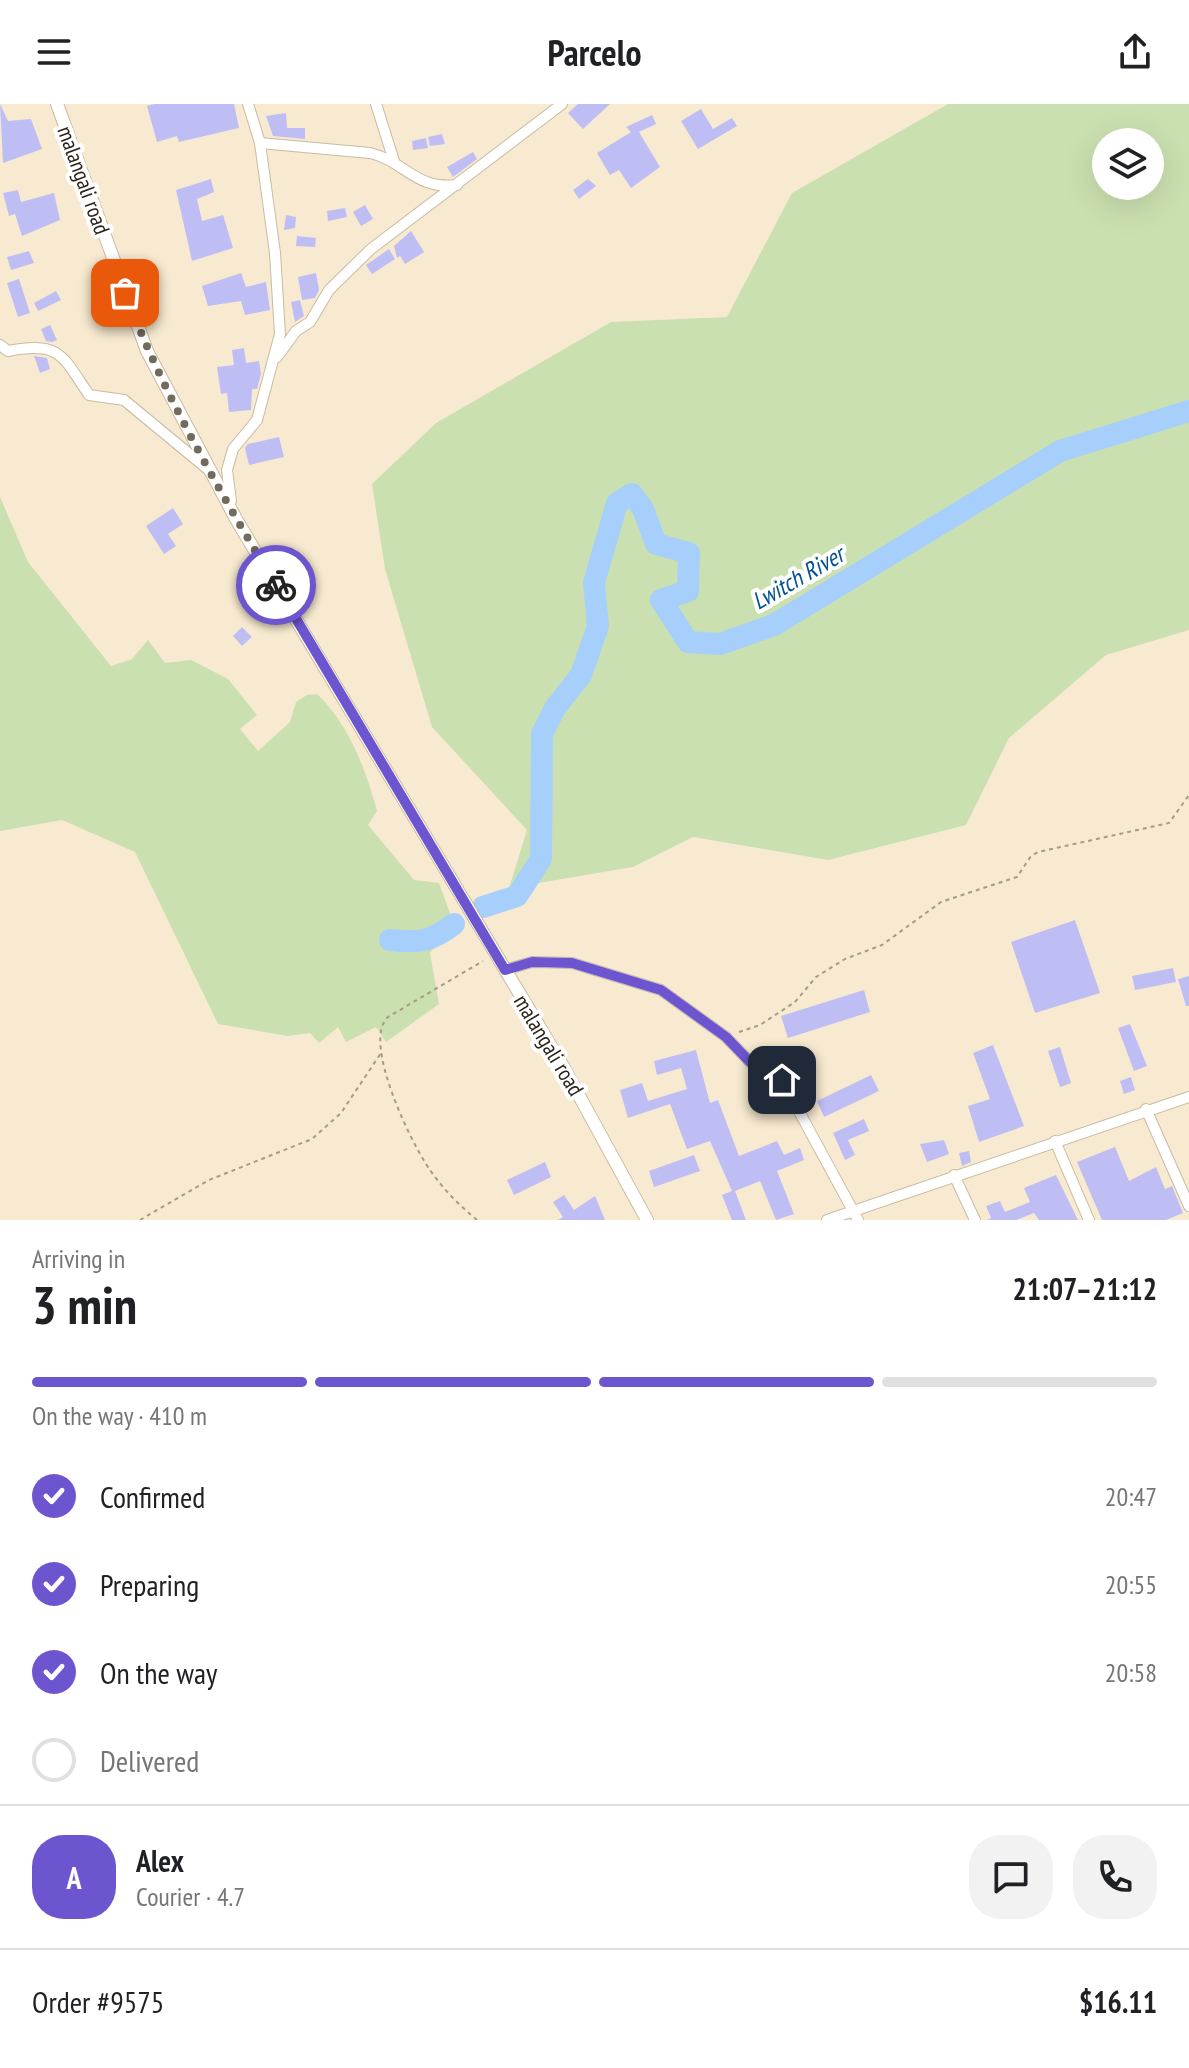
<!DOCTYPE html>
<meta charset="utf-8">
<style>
:root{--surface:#fff;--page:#f2f2f2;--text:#202124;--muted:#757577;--line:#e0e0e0;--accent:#6d55cf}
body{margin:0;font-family:"PT Sans Narrow",sans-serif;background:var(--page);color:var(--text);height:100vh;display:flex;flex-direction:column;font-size:30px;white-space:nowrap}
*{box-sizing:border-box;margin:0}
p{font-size:26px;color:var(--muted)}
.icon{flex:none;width:44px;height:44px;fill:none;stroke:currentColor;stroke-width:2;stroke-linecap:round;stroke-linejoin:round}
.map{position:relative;height:1116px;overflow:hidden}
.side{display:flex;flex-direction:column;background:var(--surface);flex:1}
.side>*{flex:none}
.buttons{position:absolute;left:1092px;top:24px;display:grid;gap:16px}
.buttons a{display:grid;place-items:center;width:72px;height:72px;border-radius:50%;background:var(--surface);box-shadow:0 8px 32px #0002;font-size:40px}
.pin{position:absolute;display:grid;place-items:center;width:68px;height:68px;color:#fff;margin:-34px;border-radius:16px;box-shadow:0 4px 12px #0006}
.courier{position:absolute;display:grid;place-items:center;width:80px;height:80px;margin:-40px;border:6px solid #6d55cf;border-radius:50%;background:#fff;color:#222;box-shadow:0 2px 10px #0007}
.headline em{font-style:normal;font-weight:700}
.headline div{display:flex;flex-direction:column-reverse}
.headline{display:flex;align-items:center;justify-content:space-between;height:136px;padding:0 32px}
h1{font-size:52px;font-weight:700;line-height:60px}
.bar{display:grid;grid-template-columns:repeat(4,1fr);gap:12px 8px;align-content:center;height:96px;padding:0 32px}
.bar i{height:10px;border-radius:6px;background:var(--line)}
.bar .current{background:var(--accent)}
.bar p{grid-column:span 4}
.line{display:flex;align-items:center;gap:20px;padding:0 32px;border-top:2px solid var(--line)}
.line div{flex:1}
.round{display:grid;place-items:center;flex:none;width:84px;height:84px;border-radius:32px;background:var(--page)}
ol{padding:0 32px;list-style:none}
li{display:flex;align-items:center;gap:24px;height:88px}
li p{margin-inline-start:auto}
li .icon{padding:8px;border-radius:50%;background:var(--accent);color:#fff;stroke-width:4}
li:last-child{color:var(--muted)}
li i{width:44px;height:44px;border:4px solid var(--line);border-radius:50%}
header{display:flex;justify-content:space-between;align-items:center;height:104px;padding:0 32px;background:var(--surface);font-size:36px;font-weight:700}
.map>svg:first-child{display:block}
</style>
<header><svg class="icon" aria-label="menu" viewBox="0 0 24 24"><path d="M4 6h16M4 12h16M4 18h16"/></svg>Parcelo<svg class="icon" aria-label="share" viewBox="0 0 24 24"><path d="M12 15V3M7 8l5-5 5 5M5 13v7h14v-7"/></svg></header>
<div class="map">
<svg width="1189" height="1116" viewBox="0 0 1189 1116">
<rect width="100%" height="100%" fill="#f8ead0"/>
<g fill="#cbe0b0" fill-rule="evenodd">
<path d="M948,0H1189V526L1106,551L1009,634L966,721L828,756L693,733L633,763L509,784L527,726L432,623L385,465L372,380L436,319L611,218L727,213L792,89ZM1150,38V82H1106V38Z"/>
<path d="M0,393L28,458L111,562L132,555L148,536L165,559L191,556L228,575L257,611L240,625L258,647L290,618L296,598L307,591L317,590C349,620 366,666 377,707L368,721L414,776L439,779L454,820L430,849L439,900L386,938L376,923L346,938L338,923L319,939L310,929L288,932L218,920L135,748L62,716L0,727Z"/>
</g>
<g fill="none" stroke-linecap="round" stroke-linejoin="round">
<g stroke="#a7cffc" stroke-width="22">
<path d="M483,803L517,792L541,755L542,630L555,604L581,571L598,522L594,479L617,399L632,390L643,405L656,440L689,449L688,487L661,496L688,538L720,540L774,521L1060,347L1189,307"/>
<path d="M390,836C419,839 431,838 454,820"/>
</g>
</g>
<g fill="#bfbef4">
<path d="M0,0L8,17L31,15L42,45L3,59Z"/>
<path d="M154,0H234L239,24L179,38L177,32L157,38L147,2Z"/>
<path d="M578,0H610L583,25L568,9Z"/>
<path d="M701,5L713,25L732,14L737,22L698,45L681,17Z"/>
<path d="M286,9L287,24H305V35L273,32L266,12Z"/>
<path d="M652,11L656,20L639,28L660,63L631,84L619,66L610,71L597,49L631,28L626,23Z"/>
<path d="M442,30L445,40L430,42L428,33Z"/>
<path d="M426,34L428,44L413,46L412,37Z"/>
<path d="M473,48L477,55L453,73L447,63Z"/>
<path d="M211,75L214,88L197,95L202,117L223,111L233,144L192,157L176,86Z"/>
<path d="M588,75L596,82L579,95L573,86Z"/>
<path d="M18,86L21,98L54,89L60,116L22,132L15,110L9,112L3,89Z"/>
<path d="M365,101L373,115L361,122L353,108Z"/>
<path d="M345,104L347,113L328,117L327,107Z"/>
<path d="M286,111L296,113L295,124L284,126Z"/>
<path d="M411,127L424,148L405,160L400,152L397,154L394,142Z"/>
<path d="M297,132L316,134L315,143L296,142Z"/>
<path d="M389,145L395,155L372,170L366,161Z"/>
<path d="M29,147L34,159L11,166L7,153Z"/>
<path d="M241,169L246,183L266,178L270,206L245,211L241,197L208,202L202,182Z"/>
<path d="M316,169L319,186L315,194L302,196L298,173Z"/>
<path d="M19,175L30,209L18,213L7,179Z"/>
<path d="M56,187L61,196L38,207L34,199Z"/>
<path d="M300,196L304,212L295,218L291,198Z"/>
<path d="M50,221L57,236L52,238L46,237L41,225Z"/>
<path d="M244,244L246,259L259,257L261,270L257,285H252L251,306L229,308L227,289L221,290L217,263L234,261L232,246Z"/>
<path d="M34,252L47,254L50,265L40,269Z"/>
<path d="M279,333L284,353L249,361L245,344L248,340Z"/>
<path d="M173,404L183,420L168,430L176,442L164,450L146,422Z"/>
<path d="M242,523L252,533L242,542L233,532Z"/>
<path d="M1075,816L1100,889L1035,909L1011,838Z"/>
<path d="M1173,864L1176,878L1135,886L1132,872Z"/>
<path d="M1189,872V902H1186L1178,875Z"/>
<path d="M864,886L870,908L788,934L781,912Z"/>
<path d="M1130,920L1147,962L1134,967L1118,924Z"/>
<path d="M993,941L1024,1022L979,1038L968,1002L990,995L973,949Z"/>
<path d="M1060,943L1071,979L1060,983L1048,947Z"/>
<path d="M696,946L710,999L718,996L739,1052L777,1037L784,1051L800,1044L804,1056L777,1067L794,1110L776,1116L760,1077L735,1087L746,1116H732L722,1091L732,1087L710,1037L687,1045L670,1000L628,1014L620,986L642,979L648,997L687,985L681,964L657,971L654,957Z"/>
<path d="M871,971L879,987L824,1013L817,997Z"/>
<path d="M1131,973L1135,986L1124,990L1120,977Z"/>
<path d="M864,1015L869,1027L848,1036L855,1051L845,1056L833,1029Z"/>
<path d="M944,1036L949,1050L927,1058L920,1040Z"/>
<path d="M1115,1043L1129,1077L1156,1063L1165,1085L1172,1082L1183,1109L1166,1116H1102L1077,1058Z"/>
<path d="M969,1047L971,1058L962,1062L959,1049Z"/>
<path d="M694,1051L700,1067L654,1083L649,1067Z"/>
<path d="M545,1058L551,1073L514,1091L507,1076Z"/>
<path d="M1056,1071L1078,1116H1039L1034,1109L1016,1116H987L991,1114L986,1102L1000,1097L1005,1108L1030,1098L1024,1084Z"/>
<path d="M564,1091L574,1106L595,1092L605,1116H558L563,1113L553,1098Z"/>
</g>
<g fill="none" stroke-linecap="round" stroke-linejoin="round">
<defs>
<g id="minor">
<path d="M376,0L394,57"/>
<path d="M260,39L370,49C405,57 415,86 457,81"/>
<path d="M0,241L8,247C60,237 62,251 89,291L124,296L210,367"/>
<path d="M277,253L296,227L310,218L329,186L371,145L562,0"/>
<path d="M231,397L227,366L233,345L257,316L280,230L275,149L260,39L248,0"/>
<path d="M505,866L532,858L572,859L661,886L726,933L750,958L771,965L782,976L858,1116"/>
<path d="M1146,1005L1189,1102"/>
<path d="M1055,1037L1089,1116"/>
<path d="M954,1071L975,1116"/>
<path d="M827,1116L1189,993"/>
</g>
<path id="tertiary" d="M57,0L147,247L236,415L564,964L647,1116"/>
</defs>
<use href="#minor" stroke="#c8bba2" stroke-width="12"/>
<use href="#tertiary" stroke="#c8bba2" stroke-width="14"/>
<g stroke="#a59b87" stroke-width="2" stroke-dasharray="4 4" stroke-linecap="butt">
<path d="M739,928L760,921L795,898L816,873L845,855L882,841L941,798L1017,773L1031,752L1038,748L1169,719L1189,691"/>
<path d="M140,1116L209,1076L312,1035L341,1009L381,949"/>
<path d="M477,1116C459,1101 443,1085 430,1066C412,1041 361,937 388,913L483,857"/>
</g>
<use href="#minor" stroke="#fff" stroke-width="10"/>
<use href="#tertiary" stroke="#fff" stroke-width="12"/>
</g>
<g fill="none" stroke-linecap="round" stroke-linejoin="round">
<path stroke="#726a5a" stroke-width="8" stroke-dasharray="0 14.4" d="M125,189C164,291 220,389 276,481"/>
<path stroke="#6d55cf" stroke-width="10" d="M276,481L505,866L532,858L572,859L661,886L726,933L750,958L771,965L782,976"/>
</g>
<g text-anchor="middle" stroke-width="8" stroke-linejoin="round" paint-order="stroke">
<g font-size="22" fill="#2a251b" stroke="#fff">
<text transform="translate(84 76) rotate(70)" y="8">malangali road</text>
<text transform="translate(549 941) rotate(59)" y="8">malangali road</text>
</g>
<g font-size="24" font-style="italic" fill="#035191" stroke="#fff">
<text transform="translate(798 474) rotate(-30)" y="8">Lwitch River</text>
</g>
</g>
</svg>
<div class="buttons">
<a><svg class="icon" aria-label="layers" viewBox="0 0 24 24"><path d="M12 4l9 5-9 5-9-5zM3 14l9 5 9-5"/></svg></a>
</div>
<div class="pin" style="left:125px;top:189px;background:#ea580c"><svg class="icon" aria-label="bag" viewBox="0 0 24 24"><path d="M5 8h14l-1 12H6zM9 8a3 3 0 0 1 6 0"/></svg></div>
<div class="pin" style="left:782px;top:976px;background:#1f2937"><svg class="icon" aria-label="home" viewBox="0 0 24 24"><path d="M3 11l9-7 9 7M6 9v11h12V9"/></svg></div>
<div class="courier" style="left:276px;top:481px"><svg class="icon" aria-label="bike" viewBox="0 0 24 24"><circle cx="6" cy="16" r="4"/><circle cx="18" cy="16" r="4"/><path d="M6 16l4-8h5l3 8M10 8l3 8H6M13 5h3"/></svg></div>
</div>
<section class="side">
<div class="headline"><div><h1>3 min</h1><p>Arriving in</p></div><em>21:07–21:12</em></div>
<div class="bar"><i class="current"></i><i class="current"></i><i class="current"></i><i></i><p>On the way · 410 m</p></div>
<ol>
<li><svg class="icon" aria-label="check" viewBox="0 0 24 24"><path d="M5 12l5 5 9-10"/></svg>Confirmed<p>20:47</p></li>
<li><svg class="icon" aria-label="check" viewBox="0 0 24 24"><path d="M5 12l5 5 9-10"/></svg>Preparing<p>20:55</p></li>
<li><svg class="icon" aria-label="check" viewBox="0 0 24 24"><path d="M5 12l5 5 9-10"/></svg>On the way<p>20:58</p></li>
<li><i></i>Delivered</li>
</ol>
<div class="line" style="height:144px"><b class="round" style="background:var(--accent);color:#fff">A</b><div><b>Alex</b><p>Courier · 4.7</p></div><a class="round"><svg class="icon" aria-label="chat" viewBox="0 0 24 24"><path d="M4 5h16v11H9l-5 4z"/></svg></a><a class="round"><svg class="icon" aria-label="phone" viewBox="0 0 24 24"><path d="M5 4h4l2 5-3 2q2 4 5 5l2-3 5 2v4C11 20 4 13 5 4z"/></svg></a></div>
<div class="line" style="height:104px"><div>Order #9575</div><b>$16.11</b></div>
</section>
